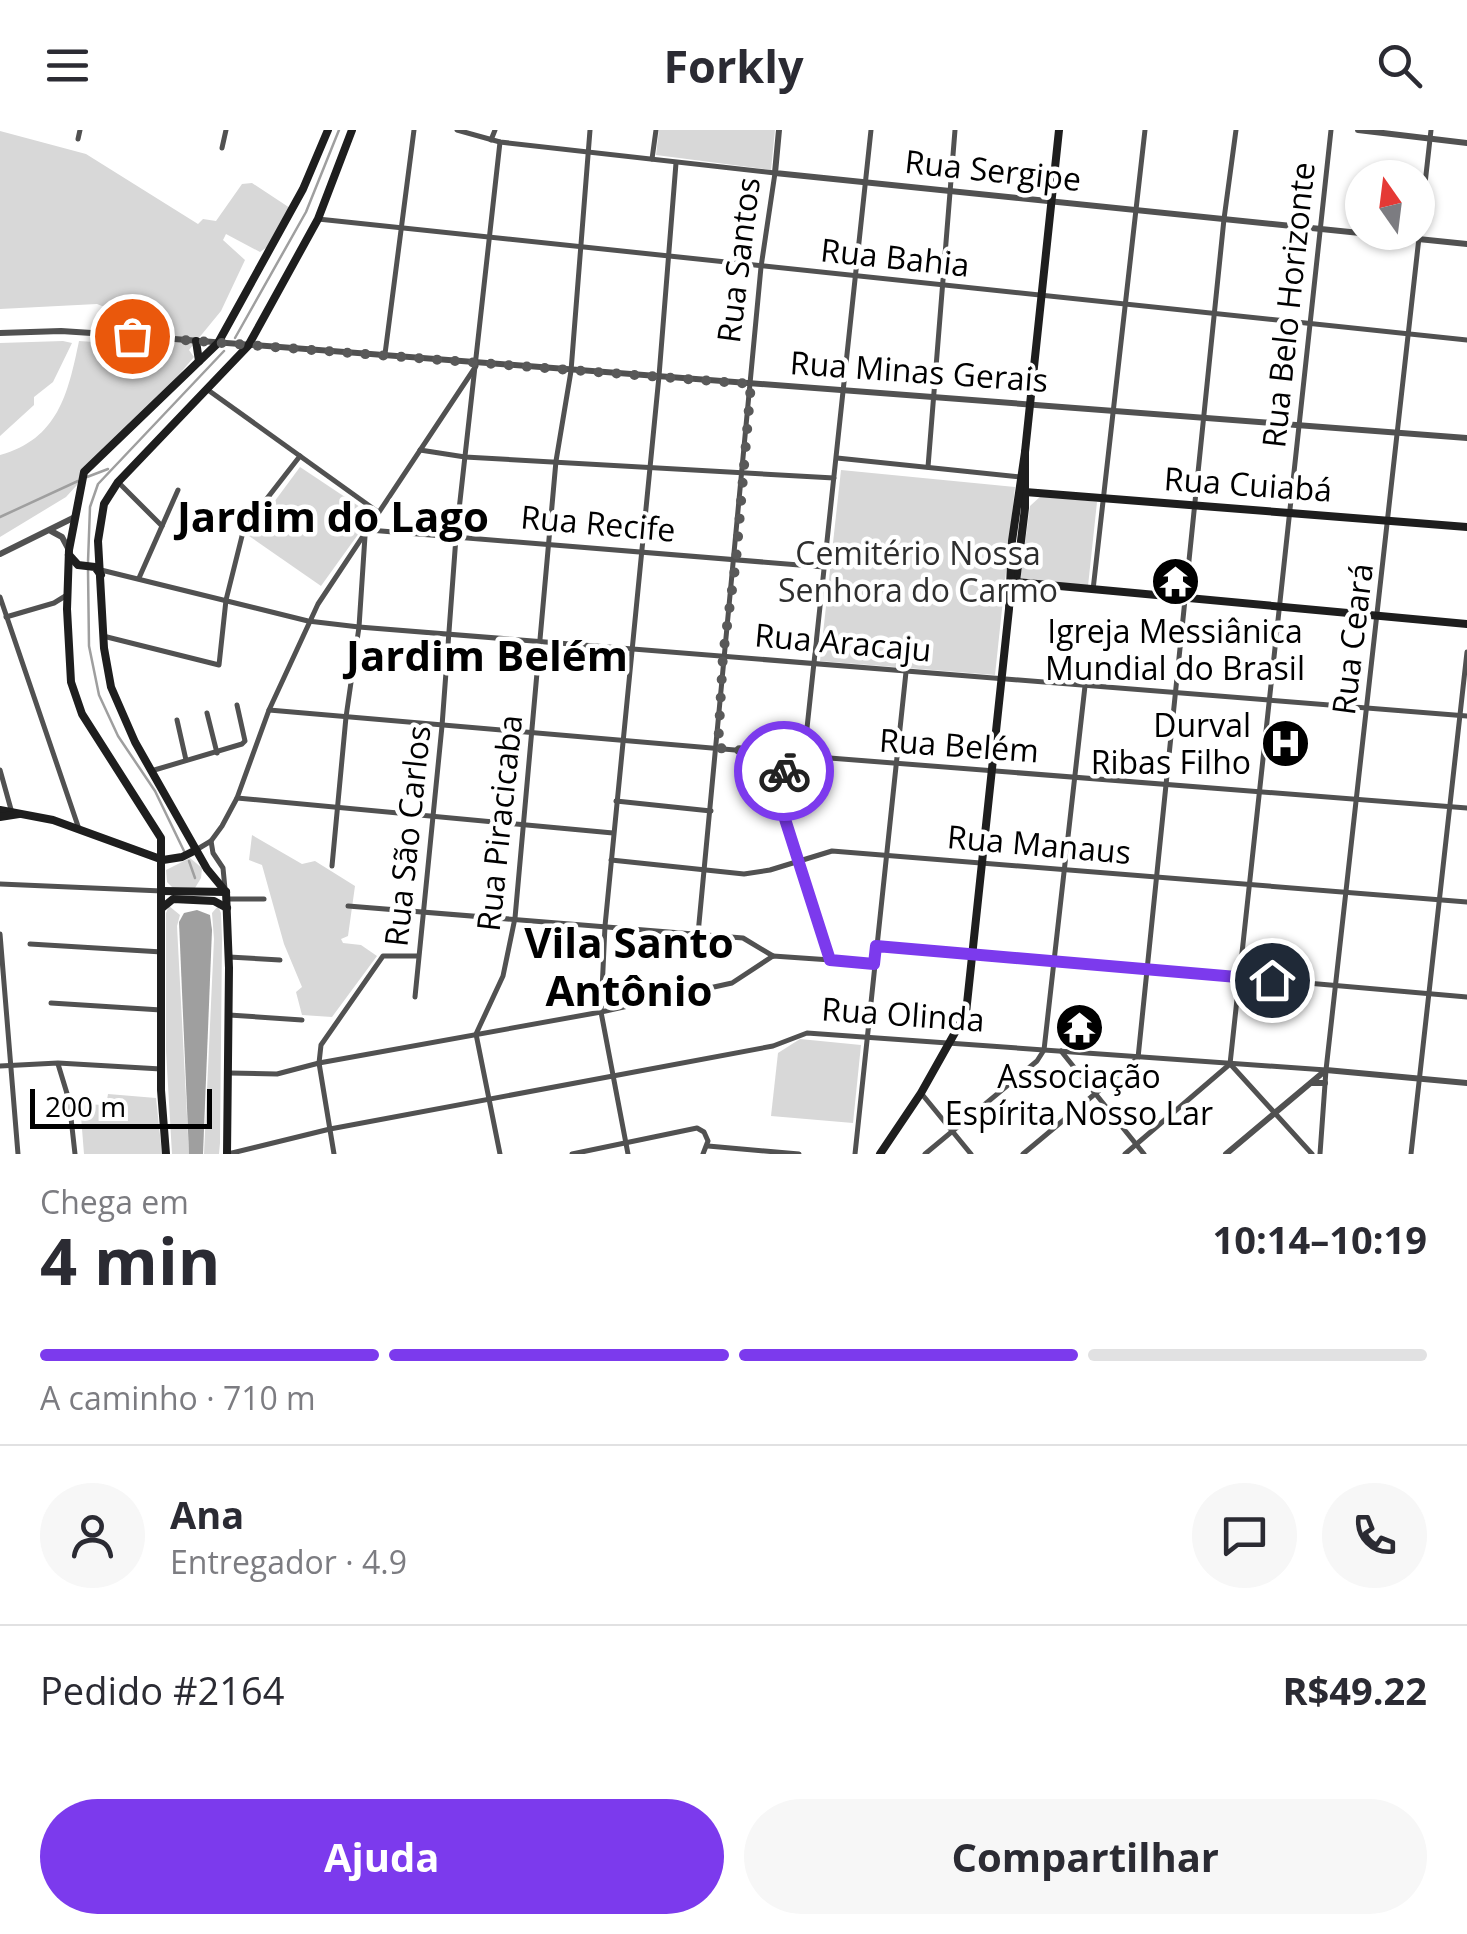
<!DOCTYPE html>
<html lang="pt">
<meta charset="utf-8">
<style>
:root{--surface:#fff;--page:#f7f7f7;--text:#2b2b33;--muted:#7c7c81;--line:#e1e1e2;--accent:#7c3aed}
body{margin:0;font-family:"Open Sans",sans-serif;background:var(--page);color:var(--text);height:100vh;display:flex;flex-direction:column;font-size:38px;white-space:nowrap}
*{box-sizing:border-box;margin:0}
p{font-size:32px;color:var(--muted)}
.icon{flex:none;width:55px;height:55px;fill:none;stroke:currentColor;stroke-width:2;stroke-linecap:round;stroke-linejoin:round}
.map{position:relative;height:1024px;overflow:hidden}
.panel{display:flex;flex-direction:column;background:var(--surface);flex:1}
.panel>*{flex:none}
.needle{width:65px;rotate:346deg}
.buttons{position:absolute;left:1345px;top:30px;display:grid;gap:20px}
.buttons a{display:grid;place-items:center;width:90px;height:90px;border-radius:50%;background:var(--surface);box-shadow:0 2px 8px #0004;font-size:50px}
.scale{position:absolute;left:30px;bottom:25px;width:182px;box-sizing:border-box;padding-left:10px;border:5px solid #000;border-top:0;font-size:28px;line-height:35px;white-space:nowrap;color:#000;-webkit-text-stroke:8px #fff;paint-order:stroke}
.pin{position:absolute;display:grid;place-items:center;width:85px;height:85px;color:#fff;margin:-42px;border:5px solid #fff;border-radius:50%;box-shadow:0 2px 10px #0007}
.courier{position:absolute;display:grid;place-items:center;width:100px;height:100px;margin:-50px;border:8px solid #7c3aed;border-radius:50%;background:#fff;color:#222;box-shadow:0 2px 12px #0007}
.head em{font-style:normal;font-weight:700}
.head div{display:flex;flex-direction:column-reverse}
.head{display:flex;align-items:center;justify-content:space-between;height:170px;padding:0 40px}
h1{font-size:65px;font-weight:700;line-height:75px}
.bar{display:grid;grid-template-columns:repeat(4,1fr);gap:15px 10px;align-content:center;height:120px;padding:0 40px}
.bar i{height:12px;border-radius:8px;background:var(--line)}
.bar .selected{background:var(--accent)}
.bar p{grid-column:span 4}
.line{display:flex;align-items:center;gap:25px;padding:0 40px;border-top:2px solid var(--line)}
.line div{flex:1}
.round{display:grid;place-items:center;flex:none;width:105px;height:105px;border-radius:52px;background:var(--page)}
.cta{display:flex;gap:20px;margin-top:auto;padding:20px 40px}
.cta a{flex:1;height:115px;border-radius:60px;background:var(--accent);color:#fff;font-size:40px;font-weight:700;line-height:115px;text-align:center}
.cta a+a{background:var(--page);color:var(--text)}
header{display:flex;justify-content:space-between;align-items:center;height:130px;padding:0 40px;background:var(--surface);font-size:45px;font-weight:700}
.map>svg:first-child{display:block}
</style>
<header><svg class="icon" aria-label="menu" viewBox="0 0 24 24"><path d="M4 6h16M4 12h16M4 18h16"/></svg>Forkly<svg class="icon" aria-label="search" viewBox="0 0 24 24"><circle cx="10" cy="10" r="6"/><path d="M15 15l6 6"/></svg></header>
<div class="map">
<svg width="1467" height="1024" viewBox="0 0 1467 1024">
<rect width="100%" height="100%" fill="#fff"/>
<g fill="#d8d8d8">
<path d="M659,0H775L771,40L656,25Z"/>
<path d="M0,1L86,24L198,94L203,89L216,91L242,54L252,53L290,78L273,113L260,122L226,104L223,110L245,130L221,181L189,220L194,227L171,254L83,338L77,355L66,367L0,407V325C58,309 68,264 79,211L109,213L108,233L122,234L123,214L138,216L134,189L97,174L0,179Z"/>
<path d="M63,211L72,213L53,252L34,267V275L0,306V213Z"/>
<path d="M300,337L372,385L321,456L249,406Z"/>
<path d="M841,340L1015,357L995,545L820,531Z"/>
<path d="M1042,365L1097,372L1088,456L1020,450L1030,376Z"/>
<path d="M252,705L302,734L315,731L355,756L348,806L341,809L343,813L361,815L377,826L332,887L302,885L296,862L302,857L284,814L262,735L249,730Z"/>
<path d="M190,728L202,738L201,748L195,758L174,759L167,752L166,740Z"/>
<path d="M169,776L180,785L177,796L189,1024H172L166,921V783Z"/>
<path d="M218,776L221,783L222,809L220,1013L219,1024H204L214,809L212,783Z"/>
<path d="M800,909L861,915L853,993L771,986L778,923Z"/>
<path d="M108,964L156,968L162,1024H84L80,974L106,975Z"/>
</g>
<path fill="#9f9f9f" d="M197,780L210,785L212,800L203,1024H189L179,792L184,783Z"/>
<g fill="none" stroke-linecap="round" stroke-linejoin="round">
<g stroke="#9f9f9f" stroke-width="2.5">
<path d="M235,208L306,82L339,0"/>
<path d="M87,347L108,339"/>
<path d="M0,387L78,351"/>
<path d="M88,432L90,377L98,354L224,221"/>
<path d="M88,440L89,516L99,565L118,606L155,661L184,721"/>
<path d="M189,731L195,748"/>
</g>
<g stroke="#515151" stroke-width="5">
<path d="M457,0L500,12L775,43L761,137L698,804"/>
<path d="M78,9L80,0"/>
<path d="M491,10L495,0"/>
<path d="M222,18L226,0"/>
<path d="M652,29L656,0"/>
<path d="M318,89L1467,210"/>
<path d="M385,224L414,0"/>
<path d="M208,260L378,382"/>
<path d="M420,320L465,327L834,348"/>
<path d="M837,328L1020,347"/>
<path d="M928,337L955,0"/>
<path d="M118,352L162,396"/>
<path d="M369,400L824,437"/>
<path d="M101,440L308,491L359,497L1467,586"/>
<path d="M139,448L178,360"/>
<path d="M1093,460L1145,0"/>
<path d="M0,467L79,699"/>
<path d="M6,487L54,473L67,465"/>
<path d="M103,506L219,535L226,470L244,398L300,326"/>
<path d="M269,580L804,626L1467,678"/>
<path d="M207,583L217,623"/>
<path d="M177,590L186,630"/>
<path d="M785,625L784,686L829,829"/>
<path d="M804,626L871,0"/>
<path d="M0,640L12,683"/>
<path d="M151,641L242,614L245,611L237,575"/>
<path d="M237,668L613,703"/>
<path d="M616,671L711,681"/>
<path d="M211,711L213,723L223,738L225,759"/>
<path d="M196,720L211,711L222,696L237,668L269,580L318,474L476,236"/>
<path d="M611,730L744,744L770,740L832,721L1467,772"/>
<path d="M332,736L346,587L359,497L365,406"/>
<path d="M0,754L162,761"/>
<path d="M226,769H264"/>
<path d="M348,776L743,808L773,826"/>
<path d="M0,804L18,1024"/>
<path d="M30,814L162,822"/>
<path d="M876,815L1467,867"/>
<path d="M229,827L280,830"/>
<path d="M415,867L442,596L456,407L500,12"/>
<path d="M51,873L161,880"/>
<path d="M229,885L302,890"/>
<path d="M1061,921L1144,1024"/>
<path d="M58,934L69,970L75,1024"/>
<path d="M0,936L58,933L161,939"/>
<path d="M1232,936L1312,1024"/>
<path d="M229,943L277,944L319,933L601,882L732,853L773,826L874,833"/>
<path d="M921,963L971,1024"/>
<path d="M708,1016L799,1024"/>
<path d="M228,1024L330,999L773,916L807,903L1326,940"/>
<path d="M334,1024L319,933L321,915L383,826H418"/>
<path d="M500,1024L476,904L503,846L515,788L556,331L571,241L590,0"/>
<path d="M572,1024L697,998L704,1002L708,1011L703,1024"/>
<path d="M628,1024L601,882L605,796L659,246L676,33"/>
<path d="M855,1024L906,542"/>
<path d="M925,1024L1037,931L1044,920L1085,556"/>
<path d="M1023,1024L1138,928L1224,89L1236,0"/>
<path d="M1125,1024L1230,934L1331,0"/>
<path d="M1320,1024L1326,940L1431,0"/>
<path d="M1411,1024L1467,522"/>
</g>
<g stroke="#515151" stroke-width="6">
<path d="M779,0L775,43L1467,114"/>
<path d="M1358,0L1467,13"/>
<path d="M0,203L61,201L122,205L1467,308"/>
<path d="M51,401L62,407L69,420"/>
<path d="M0,424L75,387"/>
<path d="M1312,953H1325"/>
<path d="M1226,1024L1326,940L1467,953"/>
</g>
<g stroke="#1e1e1e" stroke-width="8">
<path d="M196,211L199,231"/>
<path d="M1025,362L1467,397"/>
<path d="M69,425L78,435L95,437L101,445"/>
<path d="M1012,440L1016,452L1467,494"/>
<path d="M1010,474L1016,452L1025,378V322L1059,0"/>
<path d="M0,680L53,690L163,730L182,727L196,720"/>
<path d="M0,687L19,684"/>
<path d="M162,761L226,762"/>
<path d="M226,762L207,739L135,612L111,557L104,518L98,411L104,374L118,352L248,216L318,89L352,0"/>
<path d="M226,762L229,838L227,1024"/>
<path d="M162,778L173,769L214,771L227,778"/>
<path d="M166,1024L161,960V708L82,584L71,552L67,479L69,420L84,342L218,213L303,59L328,0"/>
<path d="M880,1024L921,963L966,883L1009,479L1012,411L1025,322"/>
</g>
</g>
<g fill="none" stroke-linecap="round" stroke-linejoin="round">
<path stroke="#595959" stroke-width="10" stroke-dasharray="0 18" d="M132,206L751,254L736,431L723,525L718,618L785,625L784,641"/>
<path stroke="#7c3aed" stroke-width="12" d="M784,641V686L830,830L874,834L876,816L1272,850"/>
</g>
<defs>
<symbol id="temple-disc" viewBox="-11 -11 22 22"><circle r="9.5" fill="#000" stroke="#fff"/><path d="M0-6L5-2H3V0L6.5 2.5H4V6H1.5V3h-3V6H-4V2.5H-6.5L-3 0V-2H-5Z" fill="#fff"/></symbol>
<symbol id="hospital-disc" viewBox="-11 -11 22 22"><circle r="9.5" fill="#000" stroke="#fff"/><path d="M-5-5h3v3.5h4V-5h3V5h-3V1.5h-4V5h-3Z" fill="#fff"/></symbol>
</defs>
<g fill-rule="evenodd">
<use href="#temple-disc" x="1148" y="424" width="55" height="55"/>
<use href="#hospital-disc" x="1258" y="586" width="55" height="55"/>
<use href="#temple-disc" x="1052" y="870" width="55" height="55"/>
</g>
<g text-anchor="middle" stroke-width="9" stroke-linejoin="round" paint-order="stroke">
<g font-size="32" fill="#000" stroke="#fff">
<text transform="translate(993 41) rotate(6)" y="11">Rua Sergipe</text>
<text transform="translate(895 128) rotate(6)" y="11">Rua Bahia</text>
<text transform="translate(739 130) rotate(-83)" y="11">Rua Santos</text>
<text transform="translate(1289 175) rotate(-84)" y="11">Rua Belo Horizonte</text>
<text transform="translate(919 242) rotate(4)" y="11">Rua Minas Gerais</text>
<text transform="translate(1248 355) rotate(4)" y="11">Rua Cuiabá</text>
<text transform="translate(598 394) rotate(5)" y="11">Rua Recife</text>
<text transform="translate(1353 509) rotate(-83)" y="11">Rua Ceará</text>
<text transform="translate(843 513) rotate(5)" y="11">Rua Aracaju</text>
<text transform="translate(959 616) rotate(4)" y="11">Rua Belém</text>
<text transform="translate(500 693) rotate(-84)" y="11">Rua Piracicaba</text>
<text transform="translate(408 706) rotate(-84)" y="11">Rua São Carlos</text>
<text transform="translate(1039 715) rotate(5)" y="11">Rua Manaus</text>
<text transform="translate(903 885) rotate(4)" y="11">Rua Olinda</text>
</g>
<g font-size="32" fill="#2f2f2f" stroke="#fff">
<text x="918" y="435">Cemitério Nossa<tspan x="918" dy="37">Senhora do Carmo</tspan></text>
</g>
<g font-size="32" fill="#000" stroke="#fff">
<text x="1175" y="513">Igreja Messiânica<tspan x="1175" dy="37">Mundial do Brasil</tspan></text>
<text x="1251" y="607" text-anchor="end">Durval<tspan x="1251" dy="37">Ribas Filho</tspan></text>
<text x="1079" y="958">Associação<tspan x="1079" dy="37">Espírita Nosso Lar</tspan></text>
</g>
<g font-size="42" font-weight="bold" fill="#000" stroke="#fff">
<text x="333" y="402">Jardim do Lago</text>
<text x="487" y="541">Jardim Belém</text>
<text x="629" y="828">Vila Santo<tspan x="629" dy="48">Antônio</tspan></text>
</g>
</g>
</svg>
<div class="buttons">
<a><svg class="needle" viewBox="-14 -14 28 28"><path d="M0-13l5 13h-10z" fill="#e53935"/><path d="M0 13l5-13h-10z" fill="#7c7c81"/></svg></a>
</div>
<div class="scale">200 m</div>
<div class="pin" style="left:132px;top:206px;background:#ea580c"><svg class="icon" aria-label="bag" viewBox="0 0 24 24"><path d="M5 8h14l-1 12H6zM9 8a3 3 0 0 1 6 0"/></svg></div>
<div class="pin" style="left:1272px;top:850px;background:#1f2937"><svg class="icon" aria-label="home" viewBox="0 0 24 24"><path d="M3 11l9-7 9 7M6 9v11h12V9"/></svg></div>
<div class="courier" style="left:784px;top:641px"><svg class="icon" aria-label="bike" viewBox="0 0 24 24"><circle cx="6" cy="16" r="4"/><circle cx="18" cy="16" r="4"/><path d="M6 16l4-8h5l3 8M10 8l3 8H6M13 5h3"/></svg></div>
</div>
<section class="panel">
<div class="head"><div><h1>4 min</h1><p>Chega em</p></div><em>10:14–10:19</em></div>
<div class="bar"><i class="selected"></i><i class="selected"></i><i class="selected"></i><i></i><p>A caminho · 710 m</p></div>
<div class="line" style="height:180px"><a class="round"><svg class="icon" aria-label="person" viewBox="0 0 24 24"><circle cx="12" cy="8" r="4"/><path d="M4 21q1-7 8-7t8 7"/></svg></a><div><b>Ana</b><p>Entregador · 4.9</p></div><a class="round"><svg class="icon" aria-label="chat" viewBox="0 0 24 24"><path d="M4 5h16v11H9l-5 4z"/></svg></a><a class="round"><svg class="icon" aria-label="phone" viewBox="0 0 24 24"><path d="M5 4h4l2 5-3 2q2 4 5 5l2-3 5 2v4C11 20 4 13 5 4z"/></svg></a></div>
<div class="line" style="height:130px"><div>Pedido #2164</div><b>R$49.22</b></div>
<div class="cta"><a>Ajuda</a><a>Compartilhar</a></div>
</section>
